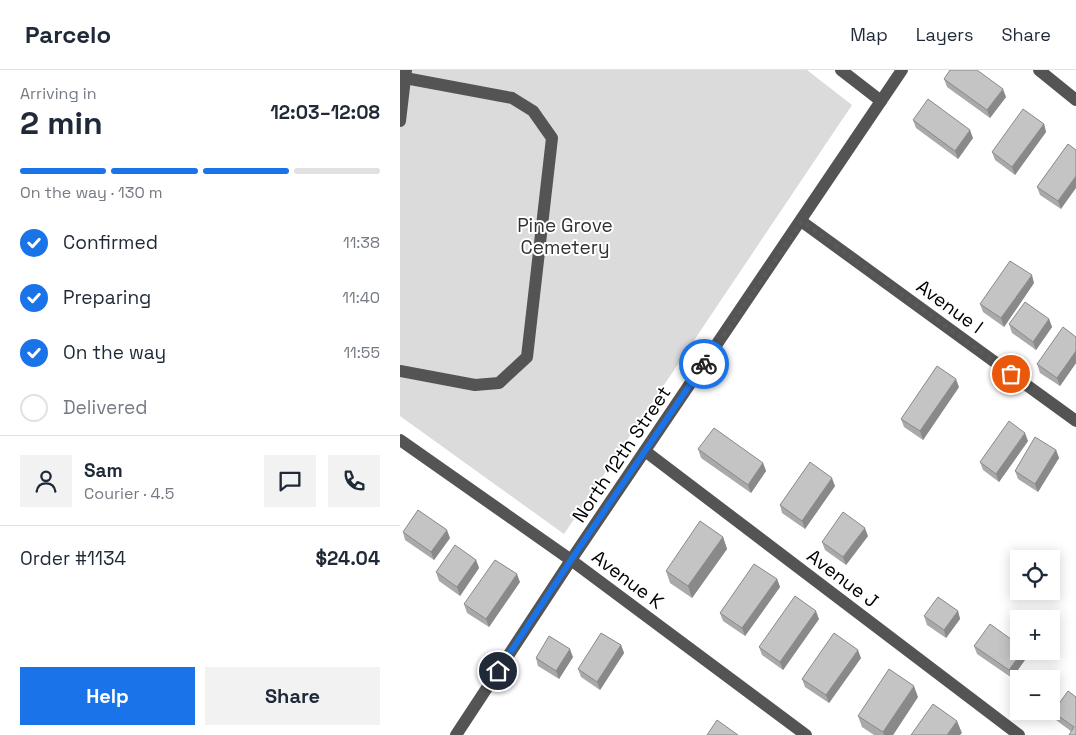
<!DOCTYPE html>
<meta charset="utf-8">
<style>
:root{--surface:#fff;--page:#f2f2f3;--text:#1f2937;--muted:#747a83;--line:#e0e1e3;--accent:#1a73e8}
body{margin:0;font-family:"Space Grotesk",sans-serif;background:var(--page);color:var(--text);height:100vh;display:flex;flex-direction:column;font-size:19px;white-space:nowrap}
*{box-sizing:border-box;margin:0}
p{font-size:16px;color:var(--muted)}
.icon{flex:none;width:28px;height:28px;fill:none;stroke:currentColor;stroke-width:2;stroke-linecap:round;stroke-linejoin:round}
.map{position:relative;flex:1;overflow:hidden}
.panel{display:flex;flex-direction:column;background:var(--surface);width:400px}
.panel>*{flex:none}
.buttons{position:absolute;left:610px;top:480px;display:grid;gap:10px}
.buttons a{display:grid;place-items:center;width:50px;height:50px;border-radius:0px;background:var(--surface);box-shadow:0 2px 12px #0003;font-size:25px}
.pin{position:absolute;display:grid;place-items:center;width:42px;height:42px;color:#fff;margin:-21px;border:2px solid #fff;border-radius:50%;box-shadow:0 1px 5px #0007}
.courier{position:absolute;display:grid;place-items:center;width:50px;height:50px;margin:-25px;border:4px solid #1a73e8;border-radius:50%;background:#fff;color:#222;box-shadow:0 1px 6px #0007}
.headline em{font-style:normal;font-weight:700}
.headline div{display:flex;flex-direction:column-reverse}
.headline{display:flex;align-items:center;justify-content:space-between;height:85px;padding:0 20px}
h1{font-size:32px;font-weight:700;line-height:38px}
.bar{display:grid;grid-template-columns:repeat(4,1fr);gap:8px 5px;align-content:center;height:60px;padding:0 20px}
.bar i{height:6px;border-radius:4px;background:var(--line)}
.bar .selected{background:var(--accent)}
.bar p{grid-column:span 4}
.line{display:flex;align-items:center;gap:12px;padding:0 20px;border-top:1px solid var(--line)}
.line div{flex:1}
.round{display:grid;place-items:center;flex:none;width:52px;height:52px;border-radius:0px;background:var(--page)}
ol{padding:0 20px;list-style:none}
li{display:flex;align-items:center;gap:15px;height:55px}
li p{margin-inline-start:auto}
li .icon{padding:5px;border-radius:50%;background:var(--accent);color:#fff;stroke-width:4}
li:last-child{color:var(--muted)}
li i{width:28px;height:28px;border:2px solid var(--line);border-radius:50%}
.cta{display:flex;gap:10px;margin-top:auto;padding:10px 20px}
.cta a{flex:1;height:58px;border-radius:0px;background:var(--accent);color:#fff;font-size:20px;font-weight:700;line-height:58px;text-align:center}
.cta a+a{background:var(--page);color:var(--text)}
header{display:flex;align-items:center;gap:30px;box-sizing:border-box;height:70px;padding:0 25px;background:var(--surface);border-bottom:1px solid var(--line)}
header strong{font-size:24px}
nav{display:flex;gap:28px;margin-inline-start:auto;font-size:18px}
main{display:flex;flex:1;min-height:0}
.map>svg:first-child{display:block}
</style>
<header>
<strong>Parcelo</strong>
<nav><a>Map</a><a>Layers</a><a>Share</a></nav>
</header>
<main>
<section class="panel">
<div class="headline"><div><h1>2 min</h1><p>Arriving in</p></div><em>12:03–12:08</em></div>
<div class="bar"><i class="selected"></i><i class="selected"></i><i class="selected"></i><i></i><p>On the way · 130 m</p></div>
<ol>
<li><svg class="icon" aria-label="check" viewBox="0 0 24 24"><path d="M5 12l5 5 9-10"/></svg>Confirmed<p>11:38</p></li>
<li><svg class="icon" aria-label="check" viewBox="0 0 24 24"><path d="M5 12l5 5 9-10"/></svg>Preparing<p>11:40</p></li>
<li><svg class="icon" aria-label="check" viewBox="0 0 24 24"><path d="M5 12l5 5 9-10"/></svg>On the way<p>11:55</p></li>
<li><i></i>Delivered</li>
</ol>
<div class="line" style="height:90px"><a class="round"><svg class="icon" aria-label="person" viewBox="0 0 24 24"><circle cx="12" cy="8" r="4"/><path d="M4 21q1-7 8-7t8 7"/></svg></a><div><b>Sam</b><p>Courier · 4.5</p></div><a class="round"><svg class="icon" aria-label="chat" viewBox="0 0 24 24"><path d="M4 5h16v11H9l-5 4z"/></svg></a><a class="round"><svg class="icon" aria-label="phone" viewBox="0 0 24 24"><path d="M5 4h4l2 5-3 2q2 4 5 5l2-3 5 2v4C11 20 4 13 5 4z"/></svg></a></div>
<div class="line" style="height:65px"><div>Order #1134</div><b>$24.04</b></div>
<div class="cta"><a>Help</a><a>Share</a></div>
</section>
<div class="map">
<svg width="676" height="665" viewBox="0 0 676 665">
<rect width="100%" height="100%" fill="#fff"/>
<path fill="#dbdbdb" d="M0,0H407L452,35L164,464L0,346Z"/>
<g fill="none" stroke-linecap="round" stroke-linejoin="round">
<g stroke="#545454" stroke-width="12">
<path d="M441,0L481,31"/>
<path d="M639,0L676,30"/>
<path d="M0,51L6,0"/>
<path d="M401,151L676,351"/>
<path d="M0,301L75,315L99,313L127,287L152,68L133,41L112,28L5,8"/>
<path d="M0,370L171,490L406,665"/>
<path d="M245,381L619,665"/>
<path d="M56,665L171,490L502,0"/>
</g>
</g>
<g fill="#a9a9a9">
<path d="M544,9L606,27L590,48L547,17Z"/>
<path d="M513,50L573,68L558,89L516,58Z"/>
<path d="M644,54L646,62L615,105L595,90L592,82Z"/>
<path d="M668,74L661,139L640,125L637,117Z"/>
<path d="M634,213L604,257L583,242L580,234Z"/>
<path d="M649,249L652,257L636,280L612,263L609,254Z"/>
<path d="M676,267V293L660,316L640,303L637,294Z"/>
<path d="M559,317L523,370L504,357L501,349Z"/>
<path d="M628,371L599,412L583,400L580,392Z"/>
<path d="M298,379L363,393L366,401L351,423L301,388Z"/>
<path d="M656,380L659,388L638,422L618,409L615,401Z"/>
<path d="M435,416L405,459L382,443L380,435Z"/>
<path d="M3,462L50,468L34,490L5,470Z"/>
<path d="M468,466L446,495L425,480L422,472Z"/>
<path d="M323,467L327,479L292,528L270,513L266,501Z"/>
<path d="M76,490L79,498L60,526L39,511L36,502Z"/>
<path d="M377,509L380,517L345,566L323,551L320,543Z"/>
<path d="M120,512L89,557L67,543L64,534Z"/>
<path d="M558,541L560,549L546,568L527,555L524,546Z"/>
<path d="M419,549L383,600L362,585L359,577Z"/>
<path d="M221,575L224,583L200,620L181,607L178,599Z"/>
<path d="M574,576L627,587L612,608L577,584Z"/>
<path d="M173,587L159,609L138,596L136,588Z"/>
<path d="M461,588L429,633L405,617L402,609Z"/>
<path d="M518,627L493,665H474L462,657L458,646Z"/>
<path d="M676,627V665L656,650L653,642Z"/>
</g>
<g fill="#898989">
<path d="M603,19L606,27L590,48L587,40Z"/>
<path d="M644,54L646,62L615,105L612,97Z"/>
<path d="M570,60L573,68L558,89L555,81Z"/>
<path d="M676,106V118L661,139L658,131Z"/>
<path d="M632,205L634,213L604,257L601,248Z"/>
<path d="M649,249L652,257L636,280L633,272Z"/>
<path d="M676,281V293L660,316L657,308Z"/>
<path d="M556,309L559,317L523,370L520,361Z"/>
<path d="M625,363L628,371L599,412L596,404Z"/>
<path d="M656,380L659,388L638,422L635,414Z"/>
<path d="M363,393L366,401L351,423L348,415Z"/>
<path d="M432,408L435,416L405,459L402,451Z"/>
<path d="M465,458L468,466L446,495L443,487Z"/>
<path d="M47,460L50,468L34,490L31,482Z"/>
<path d="M323,467L327,479L292,528L288,516Z"/>
<path d="M76,490L79,498L60,526L57,517Z"/>
<path d="M117,504L120,512L89,557L86,549Z"/>
<path d="M377,509L380,517L345,566L342,558Z"/>
<path d="M416,541L419,549L383,600L380,592Z"/>
<path d="M558,541L560,549L546,568L544,560Z"/>
<path d="M221,575L224,583L200,620L197,612Z"/>
<path d="M170,579L173,587L159,609L156,601Z"/>
<path d="M458,580L461,588L429,633L426,625Z"/>
<path d="M623,581H625L627,587L612,608L609,600Z"/>
<path d="M514,616L518,627L493,665H484L483,662Z"/>
<path d="M557,651L562,663L560,665H547Z"/>
</g>
<g fill="#c4c4c4" stroke="#898989">
<path d="M550,0H577L603,19L587,40L544,9Z"/>
<path d="M528,29L570,60L555,81L513,50Z"/>
<path d="M623,39L644,54L612,97L592,82Z"/>
<path d="M668,74L676,80V106L658,131L637,117Z"/>
<path d="M610,191L632,205L601,248L580,234Z"/>
<path d="M625,232L649,249L633,272L609,254Z"/>
<path d="M663,257L676,267V281L657,308L637,294Z"/>
<path d="M537,296L556,309L520,361L501,349Z"/>
<path d="M609,351L625,363L596,404L580,392Z"/>
<path d="M314,358L363,393L348,415L298,379Z"/>
<path d="M635,367L656,380L635,414L615,401Z"/>
<path d="M410,392L432,408L402,451L380,435Z"/>
<path d="M18,440L47,460L31,482L3,462Z"/>
<path d="M443,442L465,458L443,487L422,472Z"/>
<path d="M300,451L323,467L288,516L266,501Z"/>
<path d="M55,475L76,490L57,517L36,502Z"/>
<path d="M95,490L117,504L86,549L64,534Z"/>
<path d="M354,494L377,509L342,558L320,543Z"/>
<path d="M395,526L416,541L380,592L359,577Z"/>
<path d="M538,527L558,541L544,560L524,546Z"/>
<path d="M590,554L619,575V581H623L609,600L574,576Z"/>
<path d="M201,563L221,575L197,612L178,599Z"/>
<path d="M434,563L458,580L426,625L402,609Z"/>
<path d="M149,566L170,579L156,601L136,588Z"/>
<path d="M489,599L514,616L483,662L458,646Z"/>
<path d="M668,621L676,627V665H669L674,657L653,642Z"/>
<path d="M533,634L557,651L547,665H511Z"/>
<path d="M317,650L338,665H307Z"/>
</g>
<g fill="none" stroke-linecap="round" stroke-linejoin="round">
<path stroke="#595959" stroke-width="5" stroke-dasharray="0 9" d="M304,294L402,151L611,304"/>
<path stroke="#1a73e8" stroke-width="6" d="M98,601L171,490L304,294"/>
</g>
<g text-anchor="middle" stroke-width="4" stroke-linejoin="round" paint-order="stroke">
<g font-size="19" fill="#323232" stroke="#fff">
<text x="165" y="162">Pine Grove<tspan x="165" dy="22">Cemetery</tspan></text>
</g>
<g font-size="19" fill="#000" stroke="#fff">
<text transform="translate(550 236) rotate(36)" y="7">Avenue I</text>
<text transform="translate(221 384) rotate(-56)" y="7">North 12th Street</text>
<text transform="translate(443 508) rotate(37)" y="7">Avenue J</text>
<text transform="translate(228 509) rotate(37)" y="7">Avenue K</text>
</g>
</g>
</svg>
<div class="buttons">
<a><svg class="icon" aria-label="locate" viewBox="0 0 24 24"><circle cx="12" cy="12" r="6"/><path d="M12 2v4M12 18v4M2 12h4M18 12h4"/></svg></a>
<a>+</a>
<a>−</a>
</div>
<div class="pin" style="left:611px;top:304px;background:#ea580c"><svg class="icon" aria-label="bag" viewBox="0 0 24 24"><path d="M5 8h14l-1 12H6zM9 8a3 3 0 0 1 6 0"/></svg></div>
<div class="pin" style="left:98px;top:601px;background:#1f2937"><svg class="icon" aria-label="home" viewBox="0 0 24 24"><path d="M3 11l9-7 9 7M6 9v11h12V9"/></svg></div>
<div class="courier" style="left:304px;top:294px"><svg class="icon" aria-label="bike" viewBox="0 0 24 24"><circle cx="6" cy="16" r="4"/><circle cx="18" cy="16" r="4"/><path d="M6 16l4-8h5l3 8M10 8l3 8H6M13 5h3"/></svg></div>
</div>
</main>
